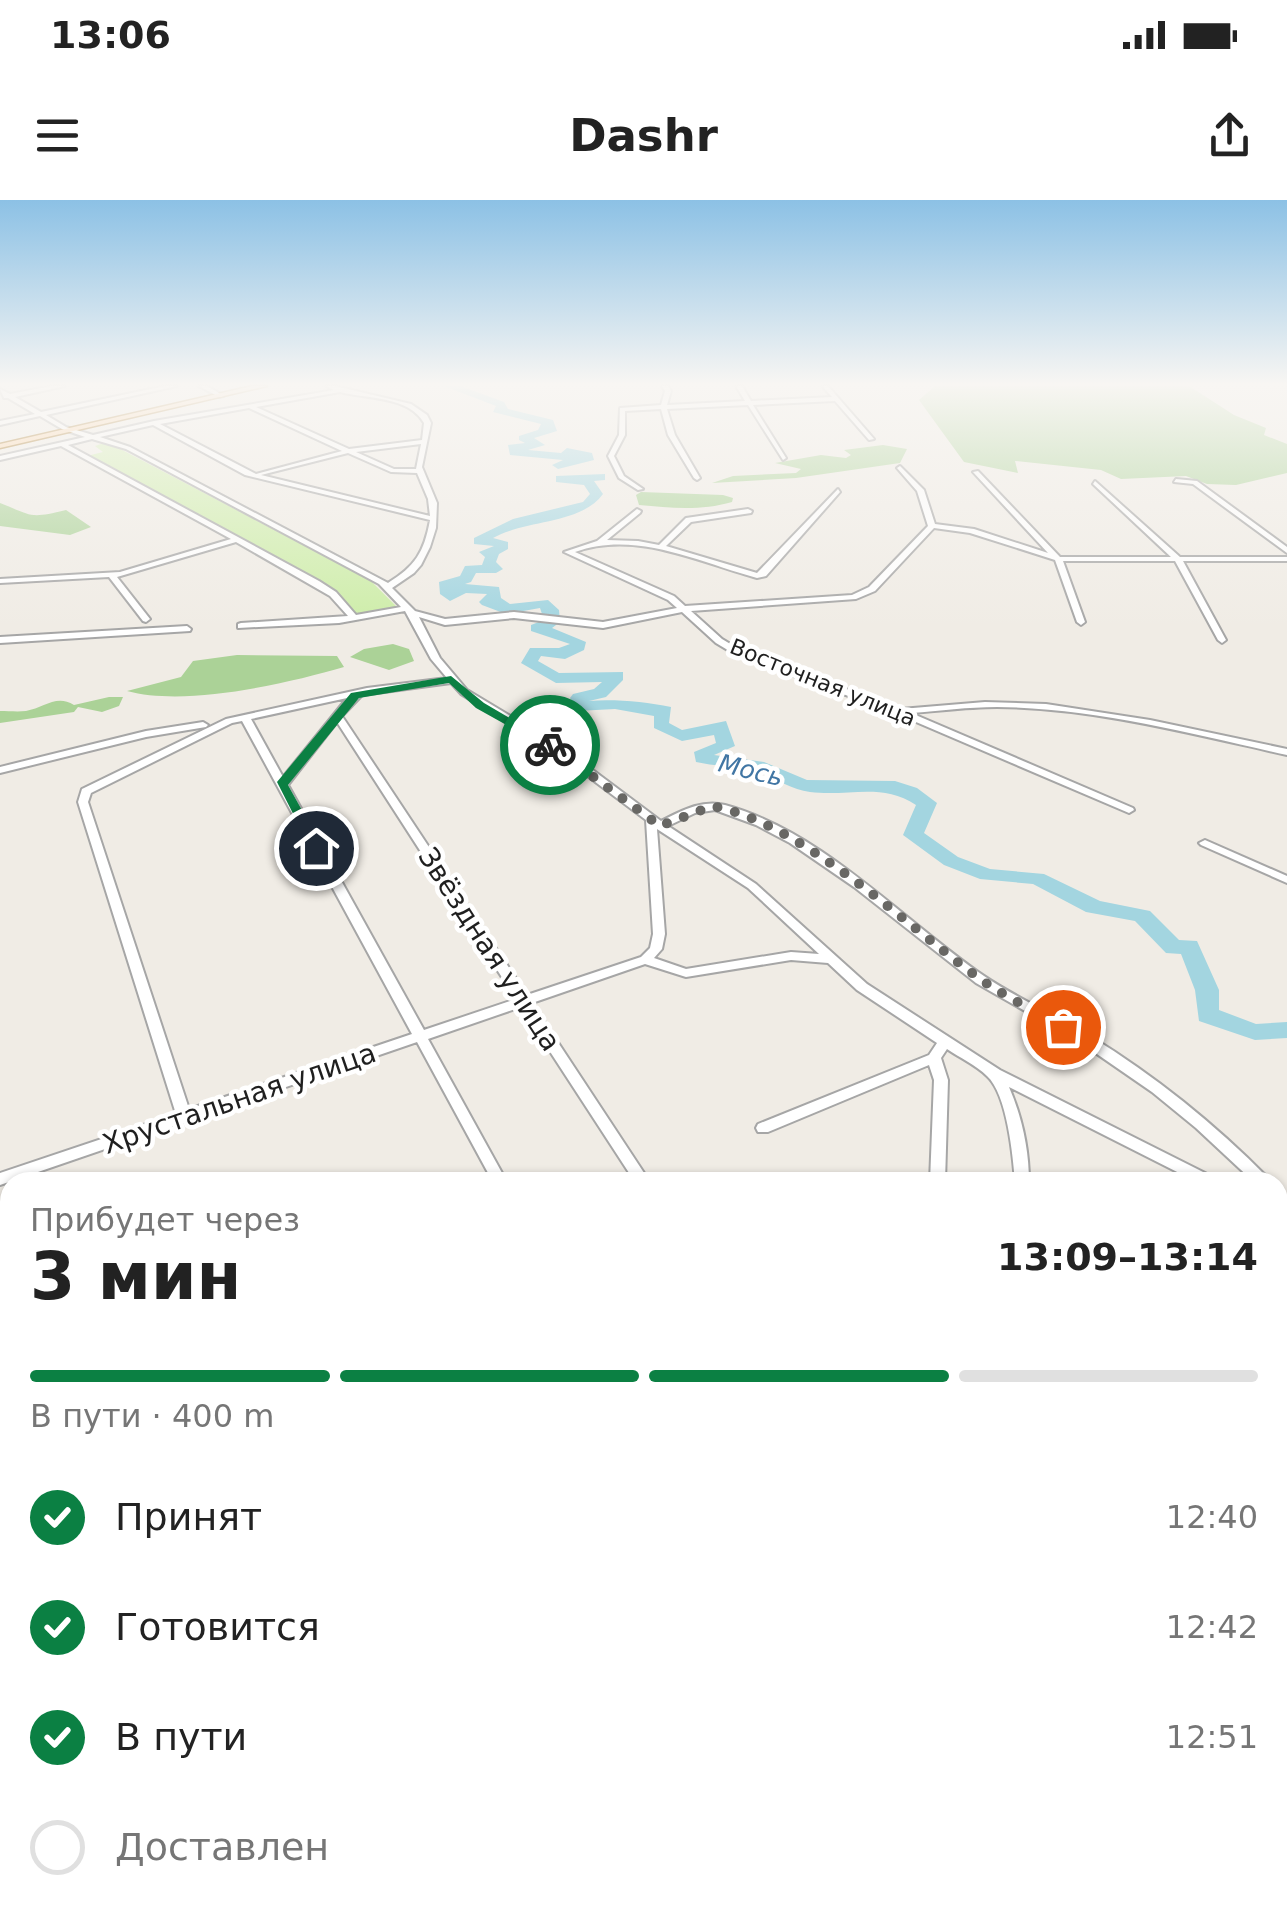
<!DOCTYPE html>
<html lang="ru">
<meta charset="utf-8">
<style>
:root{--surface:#fff;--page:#f2f2f2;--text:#222;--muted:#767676;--line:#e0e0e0;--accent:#0b8043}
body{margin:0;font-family:"DejaVu Sans",sans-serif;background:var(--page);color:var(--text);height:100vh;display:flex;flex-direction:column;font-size:38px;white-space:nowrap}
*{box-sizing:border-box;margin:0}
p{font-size:32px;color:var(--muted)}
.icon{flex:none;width:55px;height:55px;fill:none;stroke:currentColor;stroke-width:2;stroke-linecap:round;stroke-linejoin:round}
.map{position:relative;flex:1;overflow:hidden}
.panel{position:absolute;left:0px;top:972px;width:1288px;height:752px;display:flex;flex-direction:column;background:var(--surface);border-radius:30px 30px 0 0;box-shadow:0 2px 8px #0004}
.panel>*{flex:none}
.pin{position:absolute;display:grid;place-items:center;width:85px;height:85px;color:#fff;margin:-42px;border:5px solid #fff;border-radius:50%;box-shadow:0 2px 10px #0007}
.courier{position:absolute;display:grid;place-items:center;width:100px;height:100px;margin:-50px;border:8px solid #0b8043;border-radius:50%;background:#fff;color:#222;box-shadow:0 2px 12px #0007}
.head em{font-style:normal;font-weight:700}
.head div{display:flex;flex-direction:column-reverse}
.head{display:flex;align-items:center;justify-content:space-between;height:170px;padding:0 30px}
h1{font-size:65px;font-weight:700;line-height:75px}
.bar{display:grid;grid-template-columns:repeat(4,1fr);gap:15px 10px;align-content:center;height:120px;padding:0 30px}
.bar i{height:12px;border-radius:8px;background:var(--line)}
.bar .on{background:var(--accent)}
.bar p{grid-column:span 4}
ol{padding:0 30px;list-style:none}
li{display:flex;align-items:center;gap:30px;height:110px}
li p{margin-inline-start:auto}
li .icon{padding:10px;border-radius:50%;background:var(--accent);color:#fff;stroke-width:4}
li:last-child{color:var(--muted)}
li i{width:55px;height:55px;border:5px solid var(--line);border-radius:50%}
.status{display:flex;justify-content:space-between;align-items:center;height:70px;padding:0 50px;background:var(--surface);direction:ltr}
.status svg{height:28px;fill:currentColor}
header{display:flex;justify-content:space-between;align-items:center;height:130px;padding:0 30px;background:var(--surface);font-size:45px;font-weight:700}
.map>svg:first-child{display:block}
</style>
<div class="status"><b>13:06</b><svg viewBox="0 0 49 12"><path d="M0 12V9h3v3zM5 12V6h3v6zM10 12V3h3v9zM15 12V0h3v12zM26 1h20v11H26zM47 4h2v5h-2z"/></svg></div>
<header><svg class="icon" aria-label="menu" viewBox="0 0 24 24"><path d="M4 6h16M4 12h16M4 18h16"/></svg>Dashr<svg class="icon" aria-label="share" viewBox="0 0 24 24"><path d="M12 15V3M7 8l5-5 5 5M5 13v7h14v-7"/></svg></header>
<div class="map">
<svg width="1287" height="1724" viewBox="0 0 1287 1724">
<rect width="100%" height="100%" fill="#f0ece5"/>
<g fill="#cdeda8">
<path d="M107,242L370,380L399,409L354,414L336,393L87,256L103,252L95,246Z"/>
<path d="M1287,1297V1438L1278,1440V1299Z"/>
</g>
<g fill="#abd297">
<path d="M935,186H1189L1234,215L1266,228L1264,235L1287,244V273L1236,285L1207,284L1186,276L1121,279L1101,270L1015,261L1018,273L964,262L919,200Z"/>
<path d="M883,245L907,249L900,263L796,278L712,283L733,276L796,273L801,269L775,263L821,255L846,258L851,255L844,250Z"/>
<path d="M641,292L723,295L733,298L732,302C701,311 671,308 639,305L636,295Z"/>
<path d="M0,303C33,316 29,319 66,310L91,327L70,335L0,326Z"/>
<path d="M393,444L409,449L414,461L389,470L350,457L364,449Z"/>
<path d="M237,455L337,456L344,467C285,484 186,507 127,491L181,477L193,461Z"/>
<path d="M109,497H123L119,506L102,512L78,507L74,512L0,523V511C8,511 18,512 26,511C44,508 56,494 74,505Z"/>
</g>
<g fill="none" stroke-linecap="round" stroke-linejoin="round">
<g stroke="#a3d5e0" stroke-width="6">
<path d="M1278,1397L1287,1392"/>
<path d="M719,1724L725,1715"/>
</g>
<g fill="#a3d5e0" fill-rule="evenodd">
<path d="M444,186H460L504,202L508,209L553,220L557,231L534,238L545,245L528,250L561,253L567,248L592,253L594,260L558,269L552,265L563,260L510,255L508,245L525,243L519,240V236L538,230L541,224L493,212L496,206Z"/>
<path d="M605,274V280L594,281L603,294C580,325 527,319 493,338L508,342V349L499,354L496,362L503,369L496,373H476L471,382L465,384L499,387L501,398L510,404L548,400L559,410L560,422L552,428L586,442L584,450L565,459L541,456L538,461L559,473L623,472V480L606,497L589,501C616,499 645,502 671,507L669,523L682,530L726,521L735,546L714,555L764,562L807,580L895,581L917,588L937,603L924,633L958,657L990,669L1044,674L1100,701L1150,711L1179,740L1197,741L1219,790V810L1256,824L1287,822V838L1255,840L1199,821L1195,790L1181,754L1166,753L1135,721L1086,712L1033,684L980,679L944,665L903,635L916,605C881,582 849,597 810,592C788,589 772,575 751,570C733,566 714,566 696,562L694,552L716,543L714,535L682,541L654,528V516L615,509L577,511L570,498L573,494L594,489L602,482L556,483L521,463L530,448H559L570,444L531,431V425L544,420L540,408L506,414L482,405L479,402L487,394L466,393L450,401L440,394L439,382L460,376L465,366L482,365L485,357L479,352L494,346L474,344V338L513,319L583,302L590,294L584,285L556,282V276Z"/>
</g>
<defs>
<g id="minor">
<path d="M52,186H65L15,197L41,212L165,186H177L46,215L66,227L93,235L154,221L334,190L326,186H335L411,204L427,215L431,223L422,267L437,303L436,328L430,347L421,365L414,373L392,388L415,411L445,419L514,412L603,422L677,408L668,400L564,352L597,341L637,309L641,311L640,313L607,340L638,341L659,345L686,318L748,309L752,311L751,313L691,322L666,346L757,373L838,289L840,292L766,376L757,378C698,362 636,330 575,352L674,396L685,406L852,395L869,387L928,326L917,291L897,268L900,266L924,290L935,324L974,329L1048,353L973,272L978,271L1060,357H1171L1093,284L1095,281L1180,357H1287V361H1183L1226,440L1222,443L1218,440L1175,361H1063L1085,422L1081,425L1077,422L1055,360L970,333L934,328L875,391L856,399L691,411L722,439L742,451L901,509L985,502L1046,504L1150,520L1287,549V555C1192,534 1095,508 997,507C968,507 940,511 911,513L1133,608L1134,610L1129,613L895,513L736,455L716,443L682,412L603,428L514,418L445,425L419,417L440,458L467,490L562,547L661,621C681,611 702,599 725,605C824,632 902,720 984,776C1018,799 1056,815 1090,836C1155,876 1215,924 1268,978L1270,982H1254L1196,928L1152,892L1081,843L976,783L854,687L790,643L756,625L715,610L695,613L668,626L756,684L867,784L1000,870L1215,978L1217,982H1197L1009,887C1022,917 1029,950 1029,982H1015C1013,956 1007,894 987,876C976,865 960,858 947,849L941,858L948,880L945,982H930L934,880L929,865L768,932H758L756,928L758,924L929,855L937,843L857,790L828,763L791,760L686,777L645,764L532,803L650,982H635L521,807L428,839L507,982H493L417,842L0,985V973L176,914L78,602L82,589L226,519L367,488L447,478L431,459L405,411L339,423L238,428V424L241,423L348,416L330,396L236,342L117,377L150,419L146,422L143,421L109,377L0,383V379L120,372L231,339L61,246L0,260V256L85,237L62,229L40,216L0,225V221L35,214L8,198H4L0,189L10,194ZM340,192C367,199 409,196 424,223L422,240L349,249L256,207ZM249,208L342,251L256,274L160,224ZM153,225L245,275L430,320C424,353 415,366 388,383L130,247L100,237ZM92,239L126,249L379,384L401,407L356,415L336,392L319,381L68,245ZM421,244L416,269H394L356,252ZM348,253L391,272L417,273L428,299L430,316L261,275ZM451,483L461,494L554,551L646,620L653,734L650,748L641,757L527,795L342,516L362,495ZM347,498L283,577L251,519ZM242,521L412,834L189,909L88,602L91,593L232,523ZM337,522L516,799L424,830L288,585ZM657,629L748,688L819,754L791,752L686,769L654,758L662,749L665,734Z"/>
<path d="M199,186H207L224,196L219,197Z"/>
<path d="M662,186H668L671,191L667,205L745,201L736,186H742L751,201L832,197L822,186H828L874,239L869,240L835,201L753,205L786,258L783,260L748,205L667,209L675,235L700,278L697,280L694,278L668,235L661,209L625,211V235L614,256L624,276L643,289L638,290L619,278L608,256L619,235L620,208L661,205L665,191Z"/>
<path d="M1176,279L1197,281L1287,347V353L1193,284L1174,282Z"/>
<path d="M187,426L191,429L190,431L0,443V437Z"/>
<path d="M203,522L208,525L206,527L146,537L0,573V567L146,531Z"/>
<path d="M1205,640L1287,676V683L1201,645L1199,643Z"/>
<path d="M1278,1010L1287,1014V1028L1278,1024Z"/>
<path d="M10,1223V1243L0,1250V1229Z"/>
<path d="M0,1340L10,1345V1366L0,1361Z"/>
<path d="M197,1715H221L222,1724H198Z"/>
<path d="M923,1715H947L946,1724H922Z"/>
<path d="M1110,1715H1136L1140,1724H1114Z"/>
</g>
<path id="major" d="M252,186H267L0,248V244Z"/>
</defs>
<use href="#minor" stroke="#a6a6a6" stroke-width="4"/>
<use href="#major" stroke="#9a6100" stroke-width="3"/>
<use href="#minor" fill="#fff" fill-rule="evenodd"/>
<use href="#major" fill="#ffd09b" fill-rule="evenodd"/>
</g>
<linearGradient id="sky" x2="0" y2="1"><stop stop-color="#8cc1e5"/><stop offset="0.43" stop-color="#f8f6f3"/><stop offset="1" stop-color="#f8f6f3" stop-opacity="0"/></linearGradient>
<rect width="1287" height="428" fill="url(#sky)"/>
<path fill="#0b8043" d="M451,476L484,503L556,545L546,547L476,508L449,483L359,498L288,585L323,648L312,651L277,582L351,493Z"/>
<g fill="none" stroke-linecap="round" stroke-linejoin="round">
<path stroke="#686764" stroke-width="10" stroke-dasharray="0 18" d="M550,545L660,626L712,606C801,623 903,722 976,776C1003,796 1034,810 1063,827"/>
</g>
<g text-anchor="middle" stroke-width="9" stroke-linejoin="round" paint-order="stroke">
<g font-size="22" fill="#1f1f1f" stroke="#fff">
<text transform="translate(823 482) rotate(22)" y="8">Восточная улица</text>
</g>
<g font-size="25" font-style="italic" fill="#4176a4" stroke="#fff">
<text transform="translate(751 570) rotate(14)" y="9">Мось</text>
</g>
<g font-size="28" fill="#1f1f1f" stroke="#fff">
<text transform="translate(490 749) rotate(57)" y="10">Звёздная улица</text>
<text transform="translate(239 898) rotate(-19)" y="10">Хрустальная улица</text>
</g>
</g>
</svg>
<div class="pin" style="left:1063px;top:827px;background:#ea580c"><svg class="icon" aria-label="bag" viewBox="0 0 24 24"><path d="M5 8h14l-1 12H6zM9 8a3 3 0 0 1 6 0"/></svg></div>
<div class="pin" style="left:316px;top:648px;background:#1f2937"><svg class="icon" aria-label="home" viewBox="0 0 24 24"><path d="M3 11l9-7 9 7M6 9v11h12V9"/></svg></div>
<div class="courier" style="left:550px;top:545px"><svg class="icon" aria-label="bike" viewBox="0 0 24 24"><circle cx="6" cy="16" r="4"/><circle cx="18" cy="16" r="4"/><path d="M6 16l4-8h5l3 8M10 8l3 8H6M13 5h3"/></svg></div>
<section class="panel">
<div class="head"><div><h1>3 мин</h1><p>Прибудет через</p></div><em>13:09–13:14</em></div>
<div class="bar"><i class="on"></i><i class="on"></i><i class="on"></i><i></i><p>В пути · 400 m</p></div>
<ol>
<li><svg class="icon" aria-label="check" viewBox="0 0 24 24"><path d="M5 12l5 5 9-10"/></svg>Принят<p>12:40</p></li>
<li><svg class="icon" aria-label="check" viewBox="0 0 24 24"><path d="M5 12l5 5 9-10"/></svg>Готовится<p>12:42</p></li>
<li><svg class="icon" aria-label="check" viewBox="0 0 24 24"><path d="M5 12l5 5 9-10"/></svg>В пути<p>12:51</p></li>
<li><i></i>Доставлен</li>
</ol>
</section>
</div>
